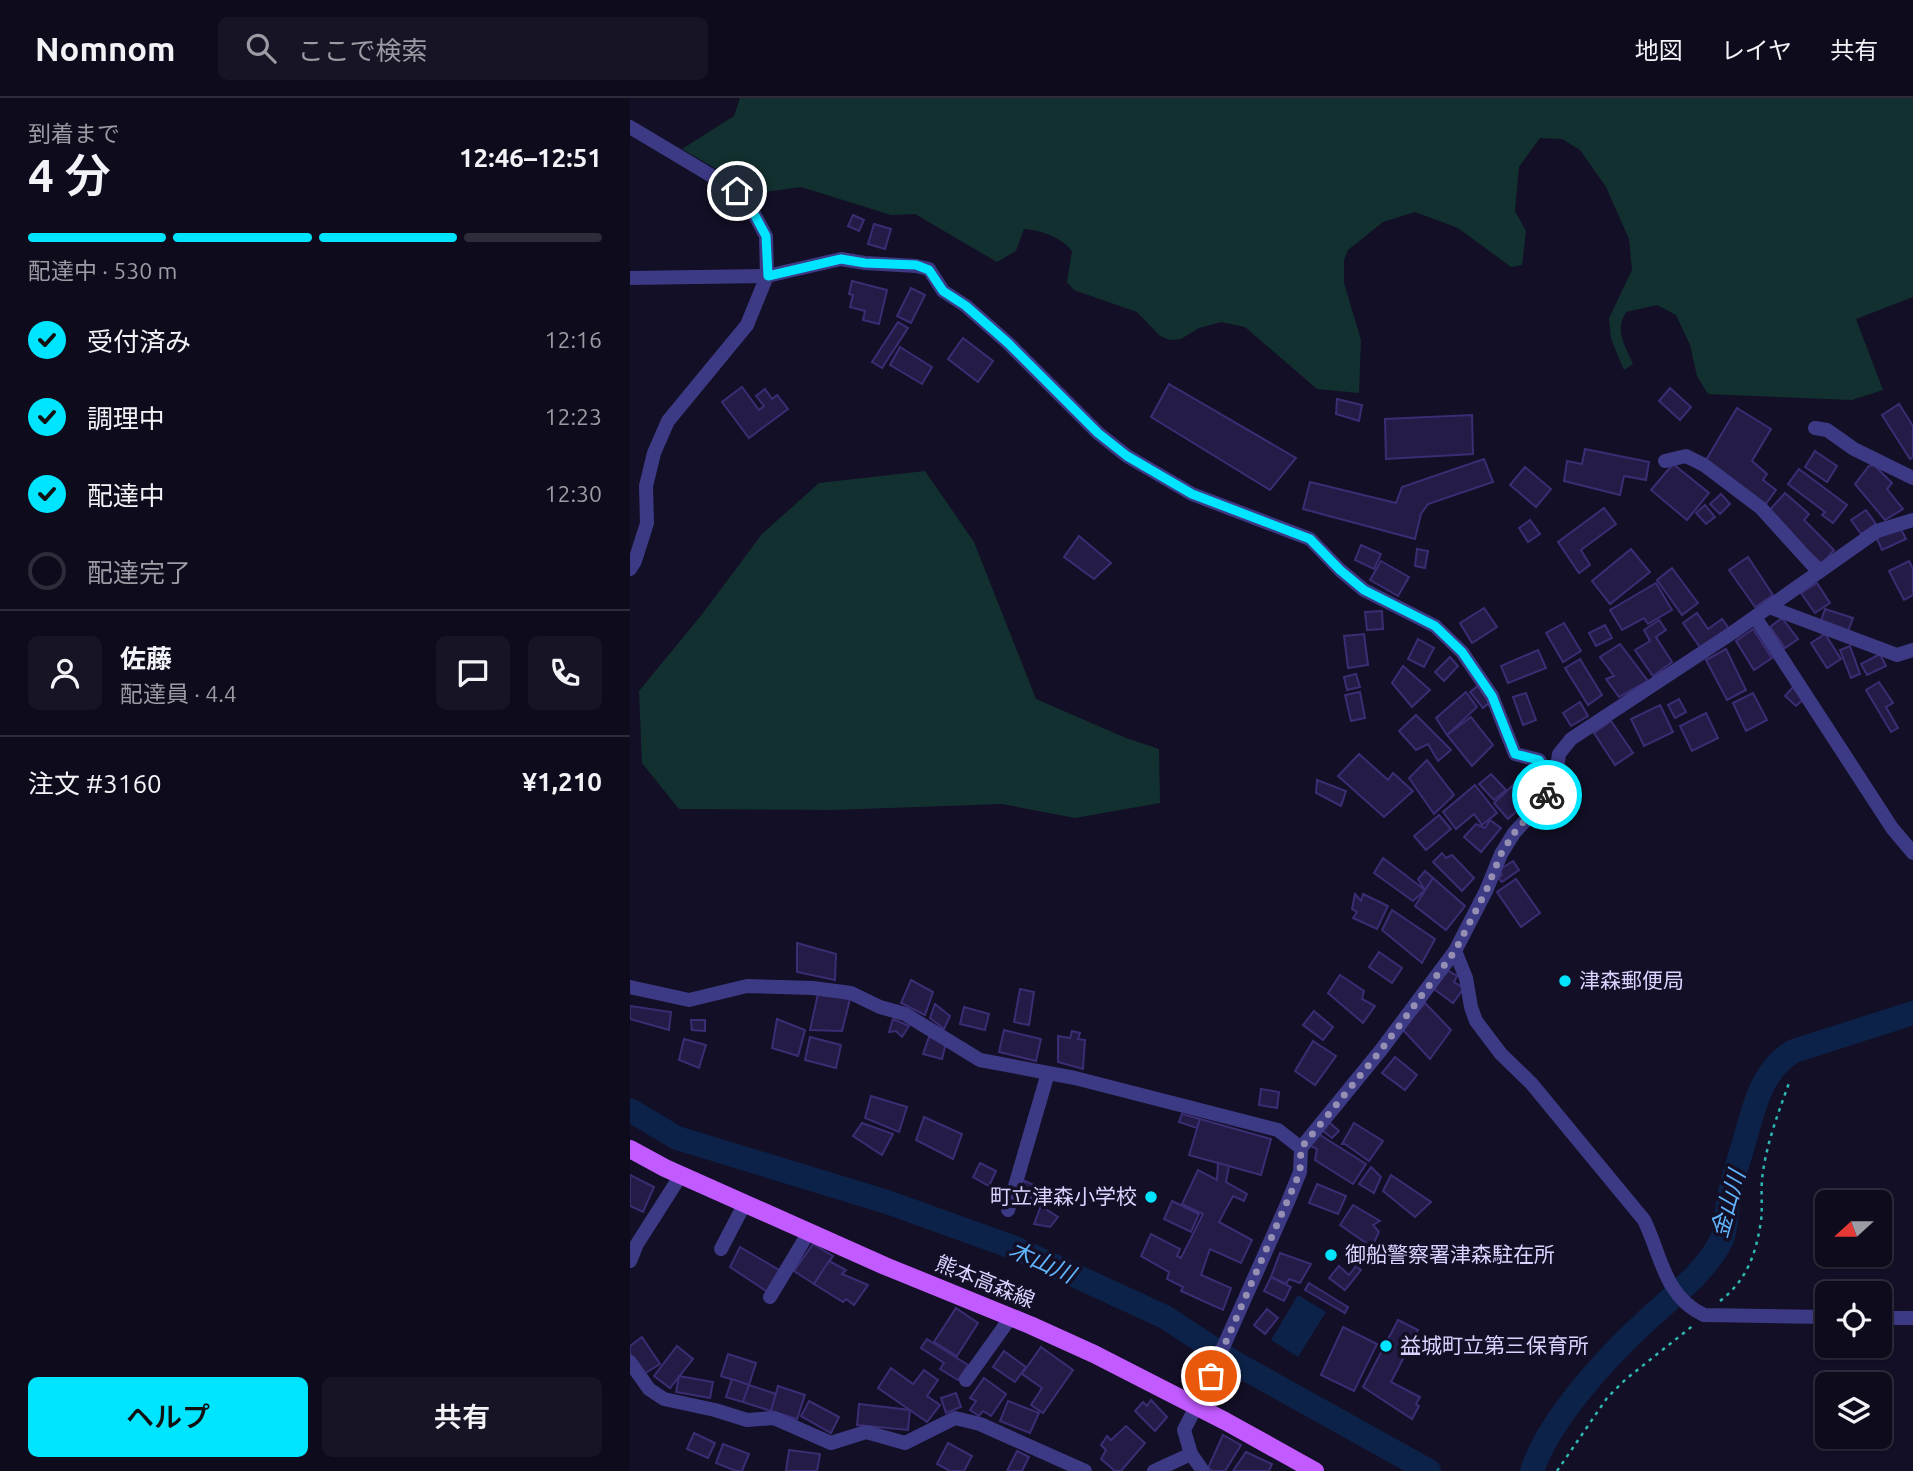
<!DOCTYPE html>
<html lang="ja">
<meta charset="utf-8">
<style>
:root{--surface:#0e0b1c;--page:#171425;--text:#f1f3f6;--muted:#9b9ba3;--line:#2e2b3b;--accent:#00e5ff}
body{margin:0;font-family:Ubuntu,"Noto Sans JP",sans-serif;background:var(--page);color:var(--text);height:100vh;display:flex;flex-direction:column;font-size:26px;white-space:nowrap}
*{box-sizing:border-box;margin:0}
p{font-size:23px;color:var(--muted)}
.icon{flex:none;width:38px;height:38px;fill:none;stroke:currentColor;stroke-width:2;stroke-linecap:round;stroke-linejoin:round}
.map{position:relative;flex:1;overflow:hidden}
.panel{display:flex;flex-direction:column;background:var(--surface);width:630px}
.panel>*{flex:none}
.needle{width:46px;rotate:249deg}
.controls{position:absolute;left:1185px;top:1092px;display:grid;gap:14px}
.controls a{display:grid;place-items:center;width:77px;height:77px;border-radius:10px;background:var(--surface);box-shadow:0 2px 5px #0004,0 0 0 2px var(--line);font-size:35px}
.pin{position:absolute;display:grid;place-items:center;width:60px;height:60px;color:#fff;margin:-30px;border:4px solid #fff;border-radius:50%;box-shadow:0 2px 7px #0007}
.courier{position:absolute;display:grid;place-items:center;width:70px;height:70px;margin:-35px;border:5px solid #00e5ff;border-radius:50%;background:#fff;color:#222;box-shadow:0 2px 9px #0007}
.headline em{font-style:normal;font-weight:600}
.headline div{display:flex;flex-direction:column-reverse}
.headline{display:flex;align-items:center;justify-content:space-between;height:119px;padding:0 28px}
h1{font-size:46px;font-weight:600;line-height:52px}
.bar{display:grid;grid-template-columns:repeat(4,1fr);gap:10px 7px;align-content:center;height:84px;padding:0 28px}
.bar i{height:9px;border-radius:5px;background:var(--line)}
.bar .on{background:var(--accent)}
.bar p{grid-column:span 4}
.line{display:flex;align-items:center;gap:18px;padding:0 28px;border-top:2px solid var(--line)}
.line div{flex:1}
.round{display:grid;place-items:center;flex:none;width:74px;height:74px;border-radius:10px;background:var(--page)}
ol{padding:0 28px;list-style:none}
li{display:flex;align-items:center;gap:21px;height:77px}
li p{margin-inline-start:auto}
li .icon{padding:7px;border-radius:50%;background:var(--accent);color:#111;stroke-width:4}
li:last-child{color:var(--muted)}
li i{width:38px;height:38px;border:4px solid var(--line);border-radius:50%}
.primary-button{display:flex;gap:14px;margin-top:auto;padding:14px 28px}
.primary-button a{flex:1;height:80px;border-radius:10px;background:var(--accent);color:#111;font-size:28px;font-weight:600;line-height:80px;text-align:center}
.primary-button a+a{background:var(--page);color:var(--text)}
header{display:flex;align-items:center;gap:42px;box-sizing:border-box;height:98px;padding:0 35px;background:var(--surface);border-bottom:2px solid var(--line)}
header strong{font-size:33px}
nav{display:flex;gap:38px;margin-inline-start:auto;font-size:24px}
.search{width:490px;height:63px;background:var(--page);display:flex;align-items:center;gap:18px;box-sizing:border-box;padding:0 24px;border-radius:10px;color:var(--muted);font-size:26px}
main{display:flex;flex:1;min-height:0}
.map>svg:first-child{display:block}
</style>
<header>
<strong>Nomnom</strong>
<div class="search"><svg class="icon" aria-label="search" viewBox="0 0 24 24"><circle cx="10" cy="10" r="6"/><path d="M15 15l6 6"/></svg>ここで検索</div>
<nav><a>地図</a><a>レイヤ</a><a>共有</a></nav>
</header>
<main>
<section class="panel">
<div class="headline"><div><h1>4 分</h1><p>到着まで</p></div><em>12:46–12:51</em></div>
<div class="bar"><i class="on"></i><i class="on"></i><i class="on"></i><i></i><p>配達中 · 530 m</p></div>
<ol>
<li><svg class="icon" aria-label="check" viewBox="0 0 24 24"><path d="M5 12l5 5 9-10"/></svg>受付済み<p>12:16</p></li>
<li><svg class="icon" aria-label="check" viewBox="0 0 24 24"><path d="M5 12l5 5 9-10"/></svg>調理中<p>12:23</p></li>
<li><svg class="icon" aria-label="check" viewBox="0 0 24 24"><path d="M5 12l5 5 9-10"/></svg>配達中<p>12:30</p></li>
<li><i></i>配達完了</li>
</ol>
<div class="line" style="height:126px"><a class="round"><svg class="icon" aria-label="person" viewBox="0 0 24 24"><circle cx="12" cy="8" r="4"/><path d="M4 21q1-7 8-7t8 7"/></svg></a><div><b>佐藤</b><p>配達員 · 4.4</p></div><a class="round"><svg class="icon" aria-label="chat" viewBox="0 0 24 24"><path d="M4 5h16v11H9l-5 4z"/></svg></a><a class="round"><svg class="icon" aria-label="phone" viewBox="0 0 24 24"><path d="M5 4h4l2 5-3 2q2 4 5 5l2-3 5 2v4C11 20 4 13 5 4z"/></svg></a></div>
<div class="line" style="height:91px"><div>注文 #3160</div><b>¥1,210</b></div>
<div class="primary-button"><a>ヘルプ</a><a>共有</a></div>
</section>
<div class="map">
<svg width="1283" height="1373" viewBox="0 0 1283 1373">
<rect width="100%" height="100%" fill="#130f26"/>
<g fill="#12302f">
<path d="M110,0H1283V199L1226,221L1253,292L1222,302L1078,296L1067,278L1060,247L1046,217L1027,207L996,214C984,233 995,247 1003,266L994,272L981,241L979,220L1002,172L999,141L976,89L950,52L932,41L910,40L889,69L885,113L896,133L892,167L881,169L828,130L785,114L753,124L718,152L714,162V185L731,242L729,295L687,291L615,229L591,224L569,230L551,241L540,242L530,238L507,214L444,192L437,184L442,153C431,139 411,132 394,131L386,153L367,164L285,116L261,117L171,89L128,95L52,51L104,18Z"/>
<path d="M295,373L344,444L406,601L496,640L529,651L530,705L445,720L372,706L202,712L49,711L12,665L9,593L73,515L132,436L189,385Z"/>
</g>
<path fill="#0c2248" d="M668,1197L696,1214L668,1259L641,1242Z"/>
<g fill="none" stroke-linecap="round" stroke-linejoin="round">
<g stroke="#0c2248" stroke-width="24">
<path d="M0,1012L47,1040L257,1104L385,1150L535,1219L605,1265L799,1373"/>
<path d="M902,1373C919,1321 977,1259 1017,1222C1043,1198 1076,1174 1092,1141C1097,1129 1096,1112 1099,1099C1102,1082 1108,1065 1113,1048C1123,1014 1130,972 1164,953L1283,915"/>
</g>
</g>
<g fill="#241b47" stroke="#3b2d73" stroke-width="2">
<path d="M223,117L234,122L229,133L218,128Z"/>
<path d="M244,126L261,131L255,151L238,146Z"/>
<path d="M222,183L257,192L249,226L233,222L235,213L220,209L223,197L219,196Z"/>
<path d="M281,190L295,197L281,225L267,218Z"/>
<path d="M268,224L278,230L252,270L242,264Z"/>
<path d="M333,240L363,263L348,284L318,261Z"/>
<path d="M270,249L302,269L292,286L260,267Z"/>
<path d="M539,286L666,360L640,392L521,319Z"/>
<path d="M112,289L129,312L134,308L126,298L135,291L142,301L147,297L158,311L119,340L92,304Z"/>
<path d="M1040,290L1061,309L1050,322L1029,303Z"/>
<path d="M707,301L732,307L729,323L706,316Z"/>
<path d="M1269,306L1283,328V359L1280,361L1252,317Z"/>
<path d="M1107,310L1141,331L1122,363L1137,376L1133,382L1146,392L1135,407L1076,362Z"/>
<path d="M842,317L843,356L756,361L755,321Z"/>
<path d="M955,351L1019,364L1016,382L994,378L990,397L934,383L937,363L952,366Z"/>
<path d="M1185,353L1207,368L1197,384L1175,369Z"/>
<path d="M854,361L863,384L798,406L791,416L785,441L673,411L680,384L766,405L772,389Z"/>
<path d="M1043,366L1079,395L1057,422L1021,392Z"/>
<path d="M1244,367L1262,385L1257,391L1273,411L1255,422L1225,386L1239,368Z"/>
<path d="M895,369L921,391L906,409L880,387Z"/>
<path d="M1169,371L1217,407L1203,425L1192,417L1195,414L1158,386Z"/>
<path d="M1155,395L1179,416L1174,422L1204,452L1192,466L1137,415Z"/>
<path d="M1091,396L1100,406L1090,416L1080,406Z"/>
<path d="M1075,407L1085,419L1076,426L1066,415Z"/>
<path d="M974,410L986,426L951,452L960,467L949,475L928,444Z"/>
<path d="M1236,412L1246,426L1231,436L1221,422Z"/>
<path d="M900,422L910,436L898,444L889,430Z"/>
<path d="M1270,429L1276,441L1252,452L1246,439Z"/>
<path d="M449,438L481,465L464,481L434,459Z"/>
<path d="M731,447L751,456L744,471L725,462Z"/>
<path d="M787,451L798,453L795,470L785,468Z"/>
<path d="M1001,451L1020,474L980,506L962,483Z"/>
<path d="M1118,459L1143,497L1125,509L1099,472Z"/>
<path d="M751,463L779,479L768,498L740,482Z"/>
<path d="M1279,463L1283,471V497L1274,502L1259,473Z"/>
<path d="M1042,470L1068,505L1052,517L1027,482Z"/>
<path d="M1026,485L1042,512L1018,526L1014,520L992,532L980,512Z"/>
<path d="M1187,485L1200,505L1185,515L1171,495Z"/>
<path d="M854,510L867,529L842,545L830,525Z"/>
<path d="M1195,511L1223,520L1218,534L1190,526Z"/>
<path d="M752,513L753,531L737,532L735,514Z"/>
<path d="M1067,515L1078,531L1092,521L1100,532L1072,552L1053,525Z"/>
<path d="M1152,520L1168,541L1155,550L1140,529Z"/>
<path d="M1029,522L1036,532L1026,539L1042,564L1023,578L1005,552L1020,543L1014,532Z"/>
<path d="M934,525L951,553L933,564L916,535Z"/>
<path d="M975,527L982,540L966,548L959,535Z"/>
<path d="M1123,531L1142,560L1124,572L1106,543Z"/>
<path d="M734,536L738,567L718,570L714,538Z"/>
<path d="M1195,536L1211,561L1197,570L1181,545Z"/>
<path d="M788,541L804,550L794,569L778,561Z"/>
<path d="M990,546L1018,583L989,599L976,581L984,578L970,559Z"/>
<path d="M1220,548L1230,576L1221,580L1210,552Z"/>
<path d="M1096,551L1116,592L1097,602L1076,562Z"/>
<path d="M908,552L916,570L878,585L871,568Z"/>
<path d="M1250,556L1256,568L1237,577L1231,566Z"/>
<path d="M820,559L828,568L814,583L805,574Z"/>
<path d="M950,561L972,597L958,607L935,570Z"/>
<path d="M773,568L800,592L782,609L762,585Z"/>
<path d="M726,576L730,589L717,592L714,579Z"/>
<path d="M1249,584L1263,605L1256,609L1268,630L1261,634L1236,592Z"/>
<path d="M848,588L860,604L853,610L840,594Z"/>
<path d="M1164,588L1175,600L1166,608L1155,598Z"/>
<path d="M730,594L735,620L721,623L715,597Z"/>
<path d="M836,594L847,609L817,637L806,620Z"/>
<path d="M896,595L906,622L893,627L883,599Z"/>
<path d="M1123,595L1137,622L1116,633L1103,605Z"/>
<path d="M1049,601L1056,614L1045,620L1038,607Z"/>
<path d="M950,604L958,618L941,628L933,615Z"/>
<path d="M1030,607L1043,634L1014,648L1001,621Z"/>
<path d="M1076,615L1088,640L1062,653L1050,628Z"/>
<path d="M786,617L821,652L808,663L798,646L786,652L769,633Z"/>
<path d="M841,619L863,647L842,668L817,637Z"/>
<path d="M981,623L1003,655L985,667L964,635Z"/>
<path d="M729,656L758,682L763,675L783,693L754,719L708,678Z"/>
<path d="M797,662L824,697L804,716L779,680Z"/>
<path d="M861,676L876,692L864,702L849,686Z"/>
<path d="M894,677L909,693L878,721L864,705Z"/>
<path d="M687,682L716,693L711,708L686,695Z"/>
<path d="M845,687L867,715L852,727L844,716L826,731L813,714Z"/>
<path d="M809,717L821,731L796,752L784,738Z"/>
<path d="M860,722L871,730L851,754L834,739L846,726L855,730Z"/>
<path d="M812,755L816,760L822,757L844,780L832,793L803,764Z"/>
<path d="M753,760L795,792L783,803L744,775Z"/>
<path d="M883,763L889,772L872,784L868,780L872,777L869,772Z"/>
<path d="M795,773L803,780L795,792L788,781Z"/>
<path d="M803,780L835,808L816,832L785,808Z"/>
<path d="M886,781L910,815L891,829L867,794Z"/>
<path d="M725,796L731,803L733,796L758,808L747,831L723,820L727,814L722,811Z"/>
<path d="M762,812L805,841L792,865L752,832Z"/>
<path d="M167,845L206,856L205,882L167,874Z"/>
<path d="M749,854L772,870L762,885L739,869Z"/>
<path d="M817,872L827,878L824,884L834,890L823,905L804,891Z"/>
<path d="M710,877L734,893L732,901L745,908L733,925L698,895Z"/>
<path d="M281,882L303,894L295,917L271,905Z"/>
<path d="M390,891L404,894L399,927L384,924Z"/>
<path d="M188,896L220,901L212,933L180,932Z"/>
<path d="M795,905L821,932L800,961L772,931Z"/>
<path d="M305,906L320,918L314,931L300,920Z"/>
<path d="M0,908L41,914L39,932L0,921Z"/>
<path d="M334,909L359,916L355,932L330,926Z"/>
<path d="M684,913L703,929L693,942L673,927Z"/>
<path d="M147,921L175,932L168,958L142,950Z"/>
<path d="M263,921L279,928L272,939L266,933L259,934Z"/>
<path d="M61,922H75V933L62,932Z"/>
<path d="M374,932L411,941L406,963L369,954Z"/>
<path d="M442,933L450,935L448,941L455,942L453,971L428,964V938L440,940Z"/>
<path d="M180,939L211,947L206,970L175,962Z"/>
<path d="M299,939L316,945L312,961L293,956Z"/>
<path d="M54,941L76,947L69,970L49,962Z"/>
<path d="M683,943L706,958L685,987L665,973Z"/>
<path d="M765,959L787,977L775,992L752,975Z"/>
<path d="M631,991L649,994L647,1010L629,1007Z"/>
<path d="M241,998L277,1009L269,1034L235,1020Z"/>
<path d="M552,1016L570,1021L567,1030L549,1024Z"/>
<path d="M294,1019L332,1036L323,1061L286,1042Z"/>
<path d="M570,1021L641,1041L631,1077L559,1057Z"/>
<path d="M698,1023L709,1033L702,1040L693,1033Z"/>
<path d="M232,1025L263,1036L252,1057L223,1038Z"/>
<path d="M724,1025L753,1043L739,1063L715,1046H712Z"/>
<path d="M687,1035L736,1066L723,1086L685,1062L687,1051L679,1047Z"/>
<path d="M350,1065L366,1073L359,1088L343,1079Z"/>
<path d="M588,1065L599,1068L596,1084L617,1096L614,1103L603,1098L589,1124L622,1142L611,1165L580,1151L571,1177L601,1190L593,1212L551,1193L553,1189L537,1181L539,1174L511,1158L521,1136L550,1151L547,1158L551,1160L573,1116L552,1106L568,1072L587,1082Z"/>
<path d="M741,1069L751,1079L744,1095L729,1086Z"/>
<path d="M0,1077L24,1089L13,1114L0,1108Z"/>
<path d="M761,1077L801,1104L785,1119L753,1093Z"/>
<path d="M395,1083L404,1087L401,1100L392,1097Z"/>
<path d="M687,1086L716,1098L708,1116L679,1105Z"/>
<path d="M542,1103L569,1116L561,1134L534,1121Z"/>
<path d="M723,1107L750,1123L743,1127L749,1134L742,1149L710,1127Z"/>
<path d="M411,1108L428,1119L420,1129L404,1126Z"/>
<path d="M183,1146L203,1158L184,1186L164,1173Z"/>
<path d="M110,1149L151,1173L139,1195L100,1169Z"/>
<path d="M650,1155L681,1166L670,1185L659,1181L656,1186L641,1179Z"/>
<path d="M199,1163L216,1172L212,1176L238,1187L224,1207L216,1201L213,1204L184,1186Z"/>
<path d="M709,1168L719,1177L726,1168L731,1172L715,1192L699,1180Z"/>
<path d="M641,1179L661,1189L654,1203L634,1193Z"/>
<path d="M679,1185L718,1209L715,1215L675,1192Z"/>
<path d="M326,1210L348,1225L327,1258L304,1244Z"/>
<path d="M637,1211L648,1220L635,1236L624,1227Z"/>
<path d="M768,1222L788,1232L761,1284L790,1299L786,1306L789,1308L782,1321L733,1289Z"/>
<path d="M713,1229L747,1246L724,1293L691,1277Z"/>
<path d="M12,1239L30,1266L14,1276L0,1256V1248Z"/>
<path d="M297,1241L338,1267L328,1282L310,1271L314,1265L291,1250Z"/>
<path d="M47,1248L63,1261L40,1290L24,1278Z"/>
<path d="M411,1249L443,1272L413,1315L401,1307L412,1290L392,1276Z"/>
<path d="M374,1253L396,1269L385,1284L363,1269Z"/>
<path d="M98,1256L126,1265L119,1287L91,1278Z"/>
<path d="M261,1270L283,1286L294,1272L308,1282L297,1298L310,1307L297,1324L248,1290Z"/>
<path d="M49,1278L83,1284L80,1300L46,1294Z"/>
<path d="M354,1280L376,1296L361,1318L353,1313L349,1318L340,1312L346,1303L340,1300Z"/>
<path d="M102,1281L119,1287L113,1304L96,1299Z"/>
<path d="M119,1287L146,1296L141,1313L113,1304Z"/>
<path d="M148,1288L175,1297L167,1321L141,1313Z"/>
<path d="M326,1295L331,1309L316,1315L311,1300Z"/>
<path d="M521,1302L537,1319L525,1333L505,1313L513,1304L517,1308Z"/>
<path d="M179,1303L209,1319L201,1335L171,1318Z"/>
<path d="M378,1303L409,1315L400,1335L370,1323Z"/>
<path d="M229,1306L280,1312L278,1332L227,1327Z"/>
<path d="M496,1328L515,1345L491,1373H485L471,1361L476,1352L471,1347L477,1338L481,1342Z"/>
<path d="M64,1335L85,1345L78,1360L57,1351Z"/>
<path d="M593,1337L611,1347L595,1373H583L578,1370Z"/>
<path d="M318,1345L342,1358L334,1373H320L307,1366Z"/>
<path d="M93,1346L119,1356L112,1373H106L86,1365Z"/>
<path d="M159,1352L190,1356L187,1373H156Z"/>
<path d="M387,1353L399,1359L392,1373H377Z"/>
<path d="M616,1354L642,1366L639,1373H603Z"/>
</g>
<g fill="none" stroke-linecap="round" stroke-linejoin="round">
<g stroke="#2fb8b0" stroke-width="2.5" stroke-dasharray="3.5 5" stroke-linecap="butt">
<path d="M1090,1203C1117,1182 1126,1156 1131,1123C1133,1107 1130,1090 1133,1074C1137,1044 1149,1013 1159,985"/>
<path d="M927,1373L977,1300L996,1281L1065,1226"/>
</g>
<g stroke="#3d3a85" stroke-width="14">
<path d="M0,29L107,93L123,114L136,138L137,178L117,227L38,323L24,355L16,388L17,425L5,463L0,471"/>
<path d="M0,180L137,178L211,161L235,165L286,168L299,171L313,193L336,208L378,245L468,335L497,358L562,396L680,441L710,472L734,492L805,528L832,554L862,598L885,656L909,662L922,685"/>
<path d="M1185,330L1197,332L1224,351L1283,380"/>
<path d="M1035,363L1056,358L1074,367L1131,410L1189,474"/>
<path d="M1139,509L1267,557L1283,552"/>
<path d="M1125,519L1262,730L1283,755"/>
<path d="M825,853L836,880L841,909L846,923L871,956L901,985L1014,1122C1031,1156 1034,1199 1074,1217L1197,1219"/>
<path d="M0,889L59,902L117,888L183,890L221,895L250,909L275,916L350,962L445,980L648,1032L671,1050"/>
<path d="M378,1112L418,975"/>
<path d="M91,1151L115,1105"/>
<path d="M0,1163L7,1146L51,1077"/>
<path d="M140,1199L179,1134"/>
<path d="M1250,1220H1283"/>
<path d="M0,1264L19,1291L34,1301L85,1312L117,1322L144,1320L201,1345L236,1334L275,1345L325,1320L350,1326L455,1373"/>
<path d="M336,1282L381,1219"/>
<path d="M524,1373L561,1356"/>
<path d="M573,1373L561,1356L554,1332L571,1299L657,1106L670,1074L671,1050L751,952L825,853L856,793L871,756L884,735L914,702L927,670L929,656L941,641L1102,535L1247,433L1283,422"/>
</g>
<path stroke="#c25bff" stroke-width="18" d="M0,1051L35,1070L255,1168L400,1227L464,1256L595,1323L685,1373"/>
</g>
<g fill="none" stroke-linecap="round" stroke-linejoin="round">
<path stroke="#948fb3" stroke-width="7" stroke-dasharray="0 12.6" d="M581,1278L670,1074L671,1050L751,952L825,853L856,793L871,756L884,735L917,697"/>
<path stroke="#00e5ff" stroke-width="9" d="M107,93L123,114L136,138L138,178L211,161L235,165L286,167L299,172L313,193L336,208L378,245L468,335L497,358L562,396L680,441L710,472L734,492L805,528L832,554L862,598L885,656L909,662L922,685L917,697"/>
</g>
<g fill="#00e5ff" stroke="#130f26" stroke-width="2.5">
<circle cx="935" cy="883" r="7"/>
<circle cx="521" cy="1099" r="7"/>
<circle cx="701" cy="1157" r="7"/>
<circle cx="756" cy="1248" r="7"/>
</g>
<g text-anchor="middle" stroke-width="7" stroke-linejoin="round" paint-order="stroke">
<g font-size="21" fill="#d9d4ff" stroke="#130f26" text-anchor="start">
<text x="949" y="890">津森郵便局</text>
<text x="507" y="1106" text-anchor="end">町立津森小学校</text>
<text x="715" y="1164">御船警察署津森駐在所</text>
<text x="770" y="1255">益城町立第三保育所</text>
</g>
<g font-size="21" fill="#d9d4ff" stroke="#130f26">
<text transform="translate(355 1184) rotate(22)" y="7">熊本高森線</text>
</g>
<g font-size="23" font-style="italic" fill="#62b6ff" stroke="#130f26">
<text transform="translate(1098 1106) rotate(-74)" y="8">金山川</text>
<text transform="translate(412 1164) rotate(24)" y="8">木山川</text>
</g>
</g>
</svg>
<div class="controls">
<a><svg class="needle" viewBox="-14 -14 28 28"><path d="M0-13l5 13h-10z" fill="#e53935"/><path d="M0 13l5-13h-10z" fill="#9b9ba3"/></svg></a>
<a><svg class="icon" aria-label="locate" viewBox="0 0 24 24"><circle cx="12" cy="12" r="6"/><path d="M12 2v4M12 18v4M2 12h4M18 12h4"/></svg></a>
<a><svg class="icon" aria-label="layers" viewBox="0 0 24 24"><path d="M12 4l9 5-9 5-9-5zM3 14l9 5 9-5"/></svg></a>
</div>
<div class="pin" style="left:581px;top:1278px;background:#ea580c"><svg class="icon" aria-label="bag" viewBox="0 0 24 24"><path d="M5 8h14l-1 12H6zM9 8a3 3 0 0 1 6 0"/></svg></div>
<div class="pin" style="left:107px;top:93px;background:#1f2937"><svg class="icon" aria-label="home" viewBox="0 0 24 24"><path d="M3 11l9-7 9 7M6 9v11h12V9"/></svg></div>
<div class="courier" style="left:917px;top:697px"><svg class="icon" aria-label="bike" viewBox="0 0 24 24"><circle cx="6" cy="16" r="4"/><circle cx="18" cy="16" r="4"/><path d="M6 16l4-8h5l3 8M10 8l3 8H6M13 5h3"/></svg></div>
</div>
</main>
